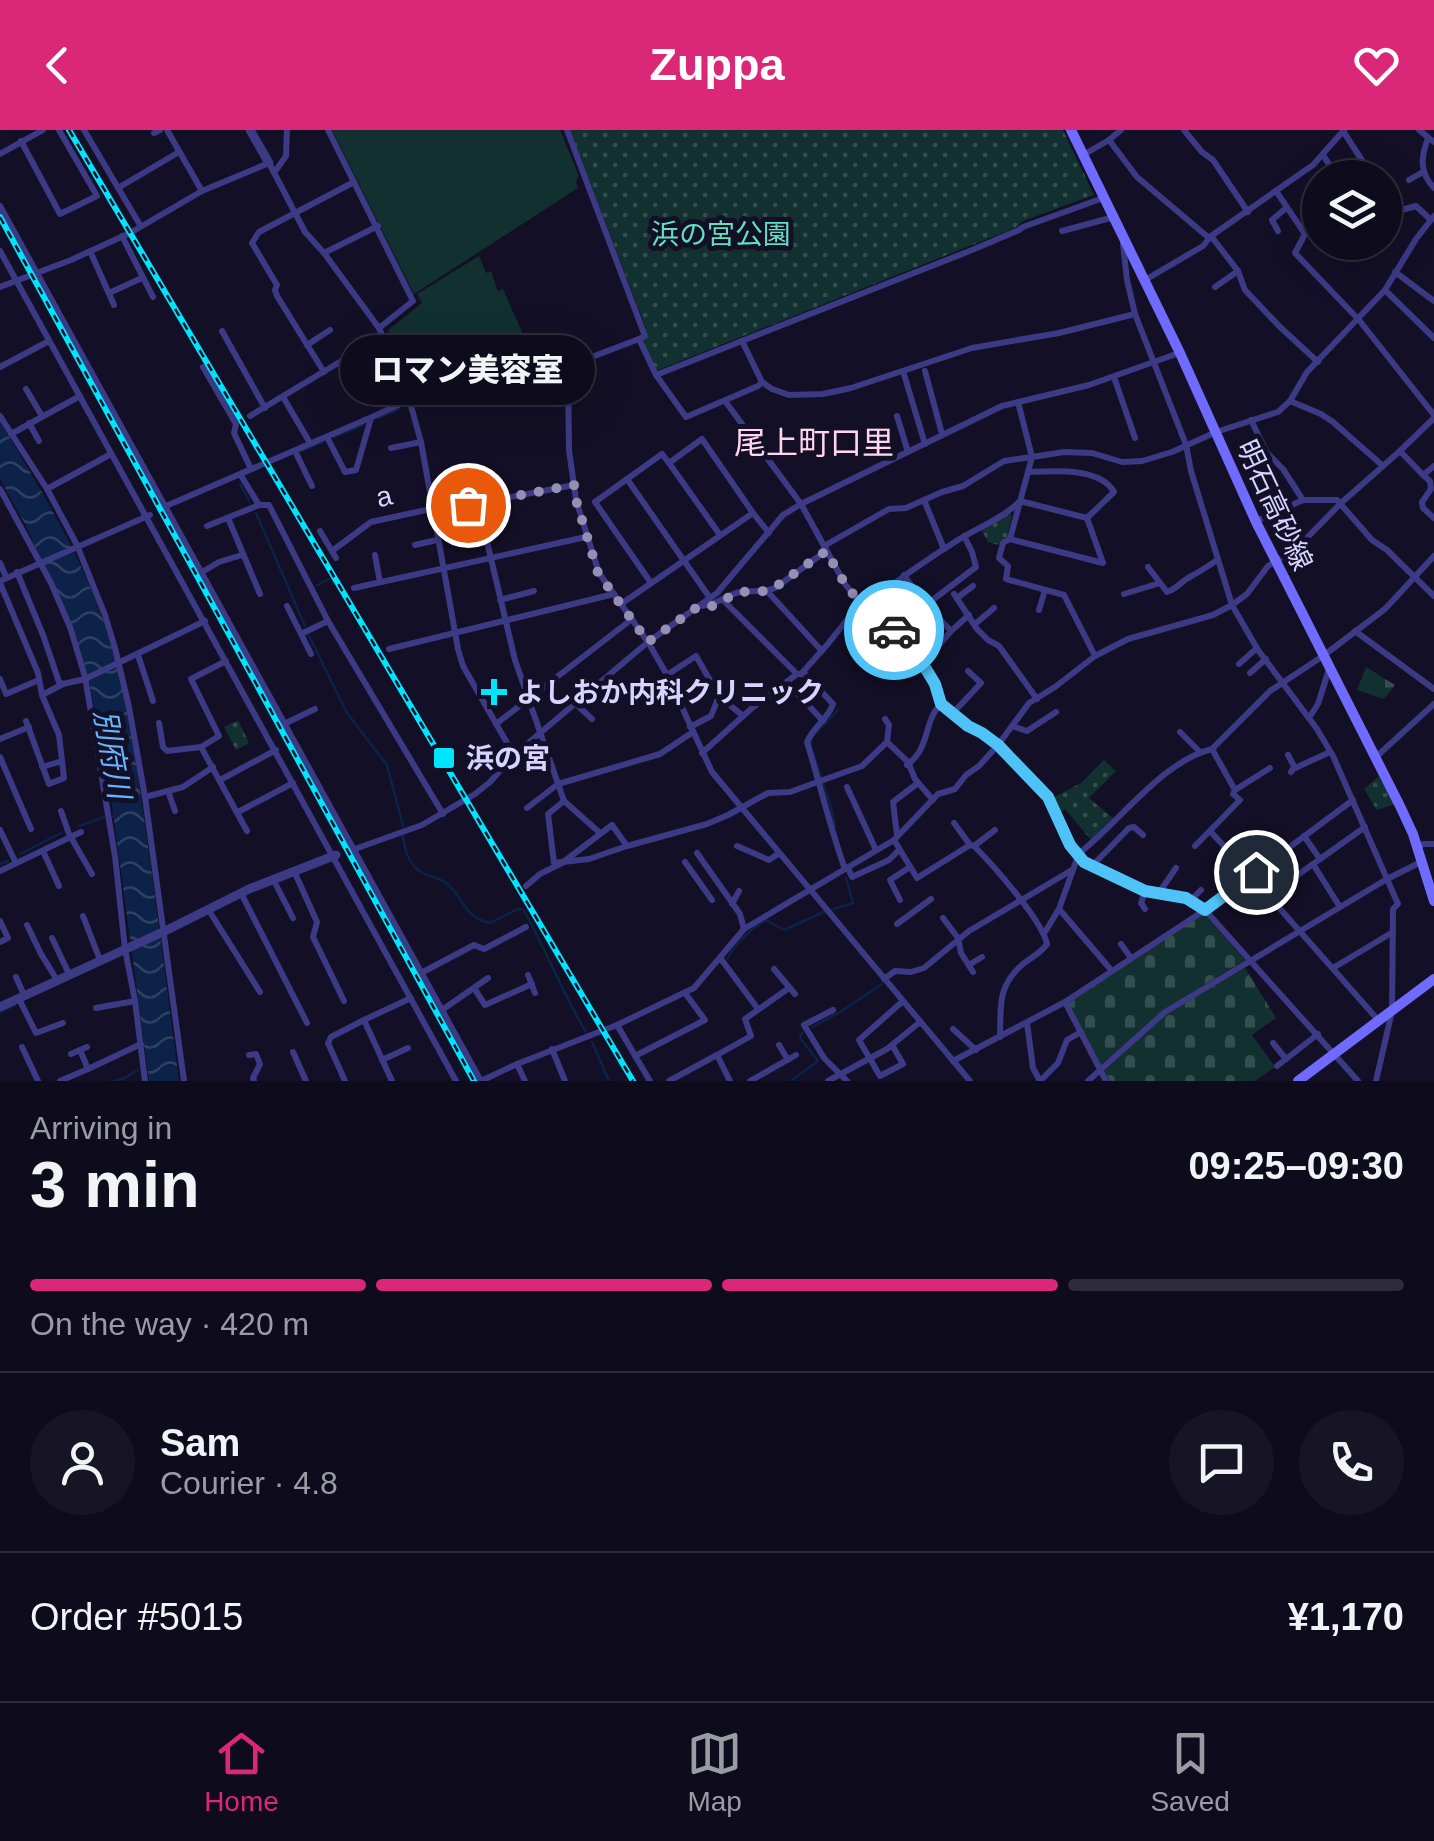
<!DOCTYPE html>
<meta charset="utf-8">
<style>
:root{--surface:#0e0b1c;--page:#171425;--text:#f1f3f6;--muted:#9b9ba3;--line:#2e2b3b;--accent:#db2777}
body{margin:0;font-family:Helvetica,"Noto Sans JP",sans-serif;background:var(--page);color:var(--text);height:100vh;display:flex;flex-direction:column;font-size:38px;white-space:nowrap}
*{box-sizing:border-box;margin:0}
p{font-size:32px;color:var(--muted)}
.icon{flex:none;width:55px;height:55px;fill:none;stroke:currentColor;stroke-width:2;stroke-linecap:round;stroke-linejoin:round}
.map{position:relative;height:951px;overflow:hidden}
.drawer{display:flex;flex-direction:column;background:var(--surface);flex:1}
.drawer>*{flex:none}
.tools{position:absolute;left:1302px;top:30px;display:grid;gap:20px}
.tools a{display:grid;place-items:center;width:100px;height:100px;border-radius:50%;background:var(--surface);box-shadow:0 10px 40px #0002,0 0 0 2px var(--line);font-size:50px}
.pin{position:absolute;display:grid;place-items:center;width:85px;height:85px;color:#fff;margin:-42px;border:5px solid #fff;border-radius:50%;box-shadow:0 2px 10px #0007}
.courier{position:absolute;display:grid;place-items:center;width:100px;height:100px;margin:-50px;border:8px solid #4fc3f7;border-radius:50%;background:#fff;color:#222;box-shadow:0 2px 12px #0007}
.bubble{position:absolute;height:70px;border-radius:35px;background:var(--surface);box-shadow:0 10px 40px #0002,0 0 0 2px var(--line);font-size:32px;font-weight:800;line-height:70px;text-align:center}
.summary em{font-style:normal;font-weight:800}
.summary div{display:flex;flex-direction:column-reverse}
.summary{display:flex;align-items:center;justify-content:space-between;height:170px;padding:0 30px}
h1{font-size:65px;font-weight:800;line-height:75px}
.bar{display:grid;grid-template-columns:repeat(4,1fr);gap:15px 10px;align-content:center;height:120px;padding:0 30px}
.bar i{height:12px;border-radius:8px;background:var(--line)}
.bar .active{background:var(--accent)}
.bar p{grid-column:span 4}
.line{display:flex;align-items:center;gap:25px;padding:0 30px;border-top:2px solid var(--line)}
.line div{flex:1}
.round{display:grid;place-items:center;flex:none;width:105px;height:105px;border-radius:52px;background:var(--page)}
header{display:flex;justify-content:space-between;align-items:center;height:130px;padding:0 30px;background:var(--accent);color:#fff;font-size:45px;font-weight:800}
.dock{display:flex;justify-content:space-around;align-items:center;height:140px;border-top:2px solid var(--line);background:var(--surface);font-size:28px;color:var(--muted)}
.dock a{display:grid;justify-items:center;gap:5px}
.dock .active{color:var(--accent)}
.map>svg:first-child{display:block}
</style>
<header><svg class="icon" aria-label="back" viewBox="0 0 24 24"><path d="M15 5l-7 7 7 7"/></svg>Zuppa<svg class="icon" aria-label="heart" viewBox="0 0 24 24"><path d="M12 20l-8-8c-3-5 5-10 8-4 3-6 11-1 8 4z"/></svg></header>
<div class="map">
<svg width="1434" height="951" viewBox="0 0 1434 951">
<defs>
<pattern id="grass-dots" width="8" height="8" patternUnits="userSpaceOnUse" patternTransform="scale(2.5)"><rect width="8" height="8" fill="#12302f"/><path d="M2 2h.1M6 6h.1" fill="none" stroke="#344d4e" stroke-width="1.8" stroke-linecap="round"/></pattern>
<pattern id="cemetery-stones" width="16" height="16" patternUnits="userSpaceOnUse" patternTransform="scale(2.5)"><rect width="16" height="16" fill="#12302f"/><path d="M2 7V4a2 2 0 0 1 4 0v3zM10 15v-3a2 2 0 0 1 4 0v3z" fill="#344d4e"/></pattern>
<pattern id="water-waves" width="16" height="10" patternUnits="userSpaceOnUse" patternTransform="scale(2.5)"><rect width="16" height="10" fill="#0c2248"/><path d="M0 5q4-4 8 0t8 0" fill="none" stroke="#2f4163"/></pattern>
</defs>
<rect width="100%" height="100%" fill="#130f26"/>
<g fill="url(#grass-dots)">
<path d="M570,0H1063L1094,65L1023,91L1015,98L658,240L655,239L643,215L646,198Z"/>
<path d="M1009,383L1012,385L1007,407L999,415L988,412L981,399Z"/>
<path d="M238,590L249,613L236,620L224,597Z"/>
<path d="M1104,630L1116,641L1089,668L1113,688L1091,710L1065,679L1057,685L1051,669L1081,653Z"/>
<path d="M1379,646L1395,674L1377,680L1364,659Z"/>
</g>
<g fill="url(#cemetery-stones)">
<path d="M1366,537L1395,555L1384,569L1357,560Z"/>
<path d="M1204,784L1245,830L1163,880L1101,935L1068,874L1126,833Z"/>
<path d="M1245,838L1276,888L1252,905L1275,937L1255,951H1110L1104,941L1168,883Z"/>
</g>
<g fill="#12302f">
<path d="M332,0H560L579,46L576,52L578,58L414,164Z"/>
<path d="M479,126L486,143L491,141L498,161L503,159L525,209L414,261L388,200L422,173L417,164Z"/>
</g>
<path fill="url(#water-waves)" d="M0,292C38,355 77,418 102,487C126,553 135,626 145,695C157,780 168,866 179,951H149L109,652L88,547L40,428L25,394L0,349Z"/>
<g fill="none" stroke-linecap="round" stroke-linejoin="round">
<g stroke="#0c2248" stroke-width="2.5">
<path d="M378,288L400,279"/>
<path d="M334,307L363,295"/>
<path d="M301,321L322,312"/>
<path d="M240,354L249,370"/>
<path d="M256,383L305,496"/>
<path d="M316,456L329,449"/>
<path d="M309,506L347,583L387,635L403,696"/>
<path d="M811,616L812,607L838,580"/>
<path d="M813,623L831,677L835,697"/>
<path d="M80,696L104,687L117,686"/>
<path d="M403,706C405,717 406,727 414,736C422,746 433,745 443,751C464,764 461,787 490,793L518,779H523C546,819 562,863 586,902"/>
<path d="M20,724L61,703"/>
<path d="M0,734L8,731"/>
<path d="M727,829C736,812 749,801 766,790L784,800L821,783L853,773L846,748"/>
<path d="M0,882L15,875"/>
<path d="M812,897L842,881L882,854"/>
<path d="M592,912L609,951"/>
<path d="M113,951L123,949L138,940"/>
<path d="M791,951L818,931L800,908L802,903"/>
</g>
<g stroke="#3d3a85" stroke-width="6">
<path d="M84,0L140,95"/>
<path d="M167,0L202,61"/>
<path d="M328,0L413,171L379,198"/>
<path d="M567,0L645,206L639,209L656,245L972,120L1019,100L1023,97L1103,68"/>
<path d="M1184,0L1202,22L1213,30L1248,82"/>
<path d="M1419,0L1434,12"/>
<path d="M1343,1L1369,41"/>
<path d="M154,3L160,0"/>
<path d="M1428,8C1421,27 1419,42 1434,58"/>
<path d="M1109,10L1137,47L1209,108"/>
<path d="M21,11L60,84L97,66L59,0"/>
<path d="M0,24L43,0"/>
<path d="M1083,25L1109,10L1121,0"/>
<path d="M1323,25L1338,48"/>
<path d="M274,43L286,26L287,0"/>
<path d="M1409,50L1423,42"/>
<path d="M118,58L179,22"/>
<path d="M1276,61L1305,104L1295,123L1359,190L1434,285"/>
<path d="M0,76L481,951L517,934L617,895L694,858L744,799L894,710L938,664L955,659L966,645L979,636L998,615L1029,573L1055,557L1095,526L1128,509L1213,485L1232,475L1247,464L1268,436L1298,417L1341,373L1400,321L1423,345L1434,336"/>
<path d="M1385,86L1394,82L1416,76L1431,90"/>
<path d="M1062,101L1114,87"/>
<path d="M1278,101L1272,90L1286,78"/>
<path d="M1305,104L1320,99"/>
<path d="M122,106L153,167"/>
<path d="M1211,106L1238,141L1245,160L1279,196L1318,232"/>
<path d="M1123,114L1127,150L1135,184L1186,315L1191,341L1232,475L1258,520L1317,599L1333,626L1398,774L1393,779L1392,881L1376,951"/>
<path d="M0,121L456,951"/>
<path d="M90,121L114,175"/>
<path d="M324,123L378,96"/>
<path d="M1395,142L1434,171"/>
<path d="M1145,150L1203,116L1211,106L1313,35L1344,0"/>
<path d="M0,157L71,130L130,103L202,61L269,33L305,102L324,123L379,198L411,276L421,312L458,519L463,536L514,625"/>
<path d="M1215,157L1238,141"/>
<path d="M1385,160L1434,208"/>
<path d="M109,163L142,148"/>
<path d="M222,201L265,278"/>
<path d="M307,215L330,200"/>
<path d="M568,236L639,209"/>
<path d="M0,237L49,211"/>
<path d="M203,237L236,294L234,303L251,339"/>
<path d="M903,241L925,314"/>
<path d="M925,241L942,304"/>
<path d="M324,242L277,166L275,160L277,155L252,113L259,102L354,52"/>
<path d="M656,245L686,287L758,256L762,252L742,211"/>
<path d="M1114,247L1135,308"/>
<path d="M762,252L772,259L789,265L823,264L851,258L972,218L1059,203L1135,184"/>
<path d="M26,259L42,286"/>
<path d="M283,267L310,313"/>
<path d="M725,271L801,374L845,454L857,469L901,507L935,554L941,574L968,596L982,603L998,615L1047,667L1059,695L1078,726L1092,738L1145,761L1186,769L1205,780L1358,951"/>
<path d="M1290,271L1321,284L1333,292L1383,336"/>
<path d="M0,286L47,359L77,415L105,485L115,518L129,577L145,667L184,951"/>
<path d="M250,286L383,206"/>
<path d="M897,286L908,322"/>
<path d="M1251,290L1267,323L1283,339L1303,370"/>
<path d="M29,293L39,311"/>
<path d="M11,304L80,266"/>
<path d="M327,307L345,342L356,340L371,288"/>
<path d="M391,318L421,312"/>
<path d="M295,321L312,356"/>
<path d="M1400,321L1434,288"/>
<path d="M669,333L720,405"/>
<path d="M1029,342C1054,341 1100,337 1114,362L1087,388"/>
<path d="M240,344L259,375H269L328,491L443,684"/>
<path d="M1423,345L1430,351L1431,359L1422,372L1423,378L1434,388"/>
<path d="M627,349L710,468"/>
<path d="M0,359L51,453L70,497L85,547L115,726L125,819L135,871L145,951"/>
<path d="M47,359L111,324"/>
<path d="M924,370L944,419"/>
<path d="M166,376L372,287L536,212L557,217L568,236L569,320L576,370L599,443L648,512L667,545L712,642L970,951"/>
<path d="M228,388L260,464"/>
<path d="M1256,391L1303,370H1337L1372,410L1387,420L1434,466"/>
<path d="M207,396L259,375"/>
<path d="M484,399L515,530L564,671L600,703"/>
<path d="M320,401L336,428"/>
<path d="M415,415L437,410"/>
<path d="M824,416L889,379L906,378L942,362L963,356L1004,331L1032,327L1018,272"/>
<path d="M332,421L371,392L426,380L432,382L574,355"/>
<path d="M375,425L380,452"/>
<path d="M0,433L6,447"/>
<path d="M1148,437L1167,462C1176,459 1180,453 1188,448C1199,442 1208,437 1218,429"/>
<path d="M17,442L43,505L59,552L63,554"/>
<path d="M202,442L219,432L242,425"/>
<path d="M904,445L920,468L951,501"/>
<path d="M0,451L150,385"/>
<path d="M0,453L38,543L42,565L63,554L85,549L205,491"/>
<path d="M651,453L595,372L662,324L669,333L702,309L753,383L769,403"/>
<path d="M354,458L586,407"/>
<path d="M767,461L822,521"/>
<path d="M954,464L977,499L988,510L999,516L1037,569"/>
<path d="M1124,464L1160,453"/>
<path d="M957,468L973,456"/>
<path d="M500,470L534,461"/>
<path d="M723,470L797,544H805L833,574C828,589 813,597 807,612C820,654 830,698 845,739"/>
<path d="M621,474L753,383"/>
<path d="M866,475C896,451 926,430 958,410C979,397 1002,389 1020,371L1087,388L1103,433L1010,409"/>
<path d="M926,475L976,437L972,422L964,406"/>
<path d="M287,476L311,524"/>
<path d="M700,476C716,476 725,465 740,462C752,460 763,463 775,458L826,421"/>
<path d="M1039,480L1045,460"/>
<path d="M975,494L994,478"/>
<path d="M1355,501L1434,559"/>
<path d="M301,504L328,491"/>
<path d="M389,519L614,464"/>
<path d="M138,525L153,571"/>
<path d="M1095,526L1064,465L1006,449L1008,436L999,428L1003,413L1010,409L1032,327L1064,322L1092,323L1122,332L1142,331L1172,322L1216,302L1278,282L1290,271L1307,242L1385,160L1416,109L1434,86"/>
<path d="M923,534L951,501L969,485"/>
<path d="M1239,534L1257,518"/>
<path d="M1250,543L1266,529"/>
<path d="M801,544L827,515L861,472"/>
<path d="M667,545L696,526L718,564L719,566L711,586L690,597"/>
<path d="M0,549L6,564L39,550"/>
<path d="M787,552L823,591"/>
<path d="M719,566L743,586"/>
<path d="M576,574L592,589"/>
<path d="M952,584L981,553L968,541"/>
<path d="M1309,588L1318,574L1329,539"/>
<path d="M26,591L49,654L64,648L59,605L42,565"/>
<path d="M159,593L163,617L167,621L201,617L219,606L191,549L226,531"/>
<path d="M286,593L315,579"/>
<path d="M496,594L632,489"/>
<path d="M1012,596L1027,601L1056,582"/>
<path d="M1180,602L1200,622"/>
<path d="M0,609L29,597"/>
<path d="M887,612L908,632L915,649L933,670"/>
<path d="M201,617L247,701"/>
<path d="M702,623L752,578L797,544"/>
<path d="M1288,625L1295,638"/>
<path d="M0,627L31,699"/>
<path d="M1376,627L1434,574"/>
<path d="M907,635C931,618 923,591 941,574"/>
<path d="M42,637L62,631"/>
<path d="M1291,642L1293,639L1330,622"/>
<path d="M220,650L276,620"/>
<path d="M847,657L876,720"/>
<path d="M1235,660L1270,638"/>
<path d="M168,661L175,681"/>
<path d="M145,667L183,657L213,637"/>
<path d="M564,671L548,684L554,733L589,729L627,716"/>
<path d="M527,678L558,654L660,624L693,602"/>
<path d="M61,681L69,704L92,744"/>
<path d="M238,682L293,653"/>
<path d="M954,693L970,715"/>
<path d="M0,700L16,733"/>
<path d="M1210,701L1251,745"/>
<path d="M897,705L893,672L918,653"/>
<path d="M1304,706L1320,729"/>
<path d="M894,710L917,748L970,715L974,716L995,700"/>
<path d="M737,716L769,730L778,724"/>
<path d="M974,716C993,735 1042,790 1047,814C1041,823 1032,827 1023,834C997,856 1001,876 1000,907"/>
<path d="M1195,716L1240,670L1233,664L1235,660L1212,619L1270,561L1323,526L1385,479L1434,426"/>
<path d="M1418,717L1423,714H1434"/>
<path d="M352,720L422,695L475,664L490,652L514,625L648,512L717,463L783,385L801,374L1002,276L1089,255L1179,223"/>
<path d="M43,721L59,756"/>
<path d="M697,723L740,784L744,799"/>
<path d="M1077,725C1118,694 1162,631 1212,619"/>
<path d="M685,732L712,770"/>
<path d="M1313,734L1340,777"/>
<path d="M1091,737L1129,698L1134,697L1143,705"/>
<path d="M848,738L852,747L889,730L899,720"/>
<path d="M0,741L81,702"/>
<path d="M294,741L317,792L313,807L344,871"/>
<path d="M1251,746L1379,891"/>
<path d="M273,749L293,788"/>
<path d="M526,756L540,744L562,733L612,695L627,716L707,694L728,685L768,663L790,662L862,636L887,612L889,595L885,589"/>
<path d="M241,763L307,893"/>
<path d="M1158,764L1176,738"/>
<path d="M1268,766L1365,697"/>
<path d="M900,770L890,750L910,737"/>
<path d="M1190,771L1201,760"/>
<path d="M732,774L739,761"/>
<path d="M208,779L260,862"/>
<path d="M1059,779L1112,841"/>
<path d="M1145,779L1141,773L1145,761"/>
<path d="M83,786L100,830"/>
<path d="M943,788L958,808L961,823L973,842"/>
<path d="M0,791L8,808L0,812"/>
<path d="M897,794L931,769"/>
<path d="M27,795L41,824L57,850"/>
<path d="M1045,802L1059,779L1078,726"/>
<path d="M52,808L69,844"/>
<path d="M1121,814L1131,828"/>
<path d="M721,829L758,879"/>
<path d="M969,835L982,827"/>
<path d="M1333,838L1393,802"/>
<path d="M774,839L795,864"/>
<path d="M421,843L474,815L484,819L526,797"/>
<path d="M528,845L535,863"/>
<path d="M16,847L24,865"/>
<path d="M884,849L895,841L911,842L924,838L969,801L1072,740"/>
<path d="M474,858L485,875L532,854"/>
<path d="M19,869L36,903L63,893"/>
<path d="M1065,872L1106,951"/>
<path d="M96,878L135,871"/>
<path d="M442,880L488,848"/>
<path d="M833,880L804,895L824,928L847,951"/>
<path d="M364,890L411,868"/>
<path d="M1027,893L1033,938L1040,951"/>
<path d="M617,895L650,951"/>
<path d="M953,899L976,920"/>
<path d="M1273,913L1286,929"/>
<path d="M779,915L788,930"/>
<path d="M892,915L903,934L880,946L859,910L903,871"/>
<path d="M22,917L38,951"/>
<path d="M552,919L565,951"/>
<path d="M80,920L88,939L141,914"/>
<path d="M293,922L306,951"/>
<path d="M71,924L87,917"/>
<path d="M249,925L256,924L260,934L253,948L254,951"/>
<path d="M717,925L751,906L745,889L789,858"/>
<path d="M635,926L705,890L685,863"/>
<path d="M382,930L408,918"/>
<path d="M953,931L1065,872L1205,780L1353,670"/>
<path d="M517,934L525,951"/>
<path d="M1277,936L1318,904"/>
<path d="M60,951L88,939"/>
<path d="M345,951L328,913L331,907L364,890L392,951"/>
<path d="M669,951L717,925L730,951"/>
<path d="M750,951L796,925"/>
<path d="M828,951L887,919L920,892"/>
<path d="M1040,951L1058,933L1067,910L1081,902"/>
<path d="M1088,951L1165,882L1387,749L1421,732"/>
</g>
<g stroke="#3d3a85" stroke-width="9">
<path d="M250,0L269,33"/>
<path d="M0,877L165,801L249,759L336,725"/>
</g>
<g stroke="#6f6bff" stroke-width="10">
<path d="M1071,0L1180,223L1256,392L1400,676L1413,704L1434,771"/>
<path d="M1298,951L1434,849"/>
</g>
<defs>
<g id="rail">
<path d="M69,0L633,951"/>
<path d="M0,87L474,951"/>
</g>
</defs>
<use href="#rail" stroke="#00e5ff" stroke-width="6"/>
<use href="#rail" stroke="#130f26" stroke-width="2.5" stroke-dasharray="8" stroke-linecap="butt"/>
</g>
<g fill="none" stroke-linecap="round" stroke-linejoin="round">
<path stroke="#948fb3" stroke-width="10" stroke-dasharray="0 18" d="M468,375L574,355L576,370L598,443L648,512L699,476H712L739,462L767,461L774,458L826,421L845,454L857,469L894,500"/>
<path stroke="#4fc3f7" stroke-width="12" d="M894,500L926,539L935,554L941,574L968,596L982,603L998,615L1048,667L1070,715L1084,732L1145,761L1186,768L1205,780L1256,742"/>
</g>
<g fill="#00e5ff" stroke="#130f26" stroke-width="4">
<path d="M489 547h10v10h10v10h-10v10h-10v-10h-10v-10h10z"/>
<rect x="432" y="616" width="24" height="24" rx="5"/>
</g>
<g text-anchor="middle" stroke-width="10" stroke-linejoin="round" paint-order="stroke">
<g font-size="28" fill="#5fe0c0" stroke="#130f26">
<text x="721" y="114">浜の宮公園</text>
</g>
<g font-size="28" fill="#d9d4ff" stroke="#130f26">
<text transform="translate(384 366) rotate(-14)" y="10">a</text>
<text transform="translate(1275 375) rotate(65)" y="10">明石高砂線</text>
</g>
<g font-size="28" font-weight="bold" fill="#d9d4ff" stroke="#130f26" text-anchor="start">
<text x="516" y="572">よしおか内科クリニック</text>
<text x="466" y="638">浜の宮</text>
</g>
<g font-size="30" font-style="italic" fill="#62b6ff" stroke="#130f26">
<text transform="translate(112 624) rotate(80)" y="10">別府川</text>
</g>
<g font-size="32" fill="#ffd6f0" stroke="#130f26">
<text x="814" y="324">尾上町口里</text>
</g>
</g>
</svg>
<div class="tools">
<a><svg class="icon" aria-label="layers" viewBox="0 0 24 24"><path d="M12 4l9 5-9 5-9-5zM3 14l9 5 9-5"/></svg></a>
</div>
<div class="pin" style="left:468px;top:375px;background:#ea580c"><svg class="icon" aria-label="bag" viewBox="0 0 24 24"><path d="M5 8h14l-1 12H6zM9 8a3 3 0 0 1 6 0"/></svg></div>
<div class="pin" style="left:1256px;top:742px;background:#1f2937"><svg class="icon" aria-label="home" viewBox="0 0 24 24"><path d="M3 11l9-7 9 7M6 9v11h12V9"/></svg></div>
<div class="courier" style="left:894px;top:500px"><svg class="icon" aria-label="car" viewBox="0 0 24 24"><path d="M5 17H2v-5l4-1 3-4h7l3 4 3 1v5h-3M9 17h6M6 11h13"/><circle cx="7" cy="17" r="2"/><circle cx="17" cy="17" r="2"/></svg></div>
<div class="bubble" style="left:340px;top:205px;width:255px">ロマン美容室</div>
</div>
<section class="drawer">
<div class="summary"><div><h1>3 min</h1><p>Arriving in</p></div><em>09:25–09:30</em></div>
<div class="bar"><i class="active"></i><i class="active"></i><i class="active"></i><i></i><p>On the way · 420 m</p></div>
<div class="line" style="height:180px"><a class="round"><svg class="icon" aria-label="person" viewBox="0 0 24 24"><circle cx="12" cy="8" r="4"/><path d="M4 21q1-7 8-7t8 7"/></svg></a><div><b>Sam</b><p>Courier · 4.8</p></div><a class="round"><svg class="icon" aria-label="chat" viewBox="0 0 24 24"><path d="M4 5h16v11H9l-5 4z"/></svg></a><a class="round"><svg class="icon" aria-label="phone" viewBox="0 0 24 24"><path d="M5 4h4l2 5-3 2q2 4 5 5l2-3 5 2v4C11 20 4 13 5 4z"/></svg></a></div>
<div class="line" style="height:130px"><div>Order #5015</div><b>¥1,170</b></div>
</section>
<nav class="dock">
<a class="active"><svg class="icon" aria-label="home" viewBox="0 0 24 24"><path d="M3 11l9-7 9 7M6 9v11h12V9"/></svg>Home</a>
<a><svg class="icon" aria-label="map" viewBox="0 0 24 24"><path d="M3 6l6-2 6 2 6-2v14l-6 2-6-2-6 2zM9 4v14M15 6v14"/></svg>Map</a>
<a><svg class="icon" aria-label="saved" viewBox="0 0 24 24"><path d="M7 4h10v16l-5-4-5 4z"/></svg>Saved</a>
</nav>
